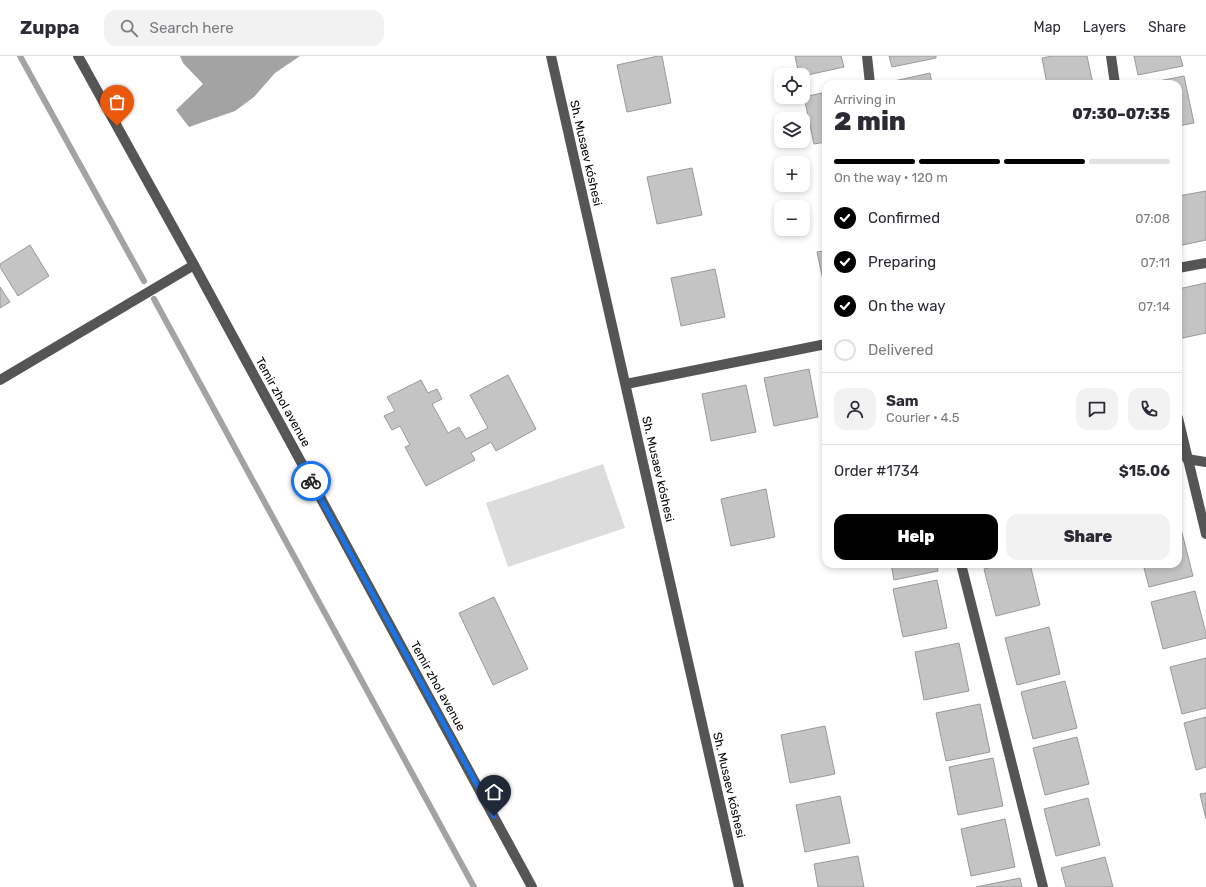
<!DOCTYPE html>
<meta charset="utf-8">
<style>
:root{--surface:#fff;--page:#f2f2f3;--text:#2b2b33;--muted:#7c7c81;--line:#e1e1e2;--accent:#000}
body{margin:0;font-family:Rubik,sans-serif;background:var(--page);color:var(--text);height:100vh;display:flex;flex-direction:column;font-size:15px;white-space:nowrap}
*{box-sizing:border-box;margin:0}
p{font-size:13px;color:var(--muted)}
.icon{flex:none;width:22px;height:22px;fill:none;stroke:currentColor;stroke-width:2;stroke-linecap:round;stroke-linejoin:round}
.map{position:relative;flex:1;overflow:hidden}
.details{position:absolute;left:822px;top:24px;width:360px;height:488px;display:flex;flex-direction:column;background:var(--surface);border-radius:12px;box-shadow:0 2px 6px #0003}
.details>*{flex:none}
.buttons{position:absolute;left:774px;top:12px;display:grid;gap:8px}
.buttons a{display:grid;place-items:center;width:36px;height:36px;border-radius:8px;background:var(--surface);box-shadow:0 2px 6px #0003;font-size:20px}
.pin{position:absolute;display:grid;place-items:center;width:34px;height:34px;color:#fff;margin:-41px -17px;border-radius:50% 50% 50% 0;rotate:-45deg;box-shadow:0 0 4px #0007}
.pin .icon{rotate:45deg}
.courier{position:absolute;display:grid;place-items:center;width:40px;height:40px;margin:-20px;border:3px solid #1a73e8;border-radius:50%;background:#fff;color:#222;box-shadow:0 1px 5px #0007}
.overview em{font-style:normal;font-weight:800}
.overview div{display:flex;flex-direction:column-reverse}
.overview{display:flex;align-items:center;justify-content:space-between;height:68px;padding:0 12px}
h1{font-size:26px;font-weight:800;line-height:30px}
.bar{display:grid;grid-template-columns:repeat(4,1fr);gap:6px 4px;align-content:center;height:48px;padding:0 12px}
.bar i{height:5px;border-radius:3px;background:var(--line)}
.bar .selected{background:var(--accent)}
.bar p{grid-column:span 4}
.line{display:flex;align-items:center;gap:10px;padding:0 12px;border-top:1px solid var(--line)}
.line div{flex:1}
.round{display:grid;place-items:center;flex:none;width:42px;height:42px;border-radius:12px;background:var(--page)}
ol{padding:0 12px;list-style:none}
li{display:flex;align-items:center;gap:12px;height:44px}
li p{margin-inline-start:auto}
li .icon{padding:4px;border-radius:50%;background:var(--accent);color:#fff;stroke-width:4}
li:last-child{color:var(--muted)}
li i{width:22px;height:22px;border:2px solid var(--line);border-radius:50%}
.primary-button{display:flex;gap:8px;margin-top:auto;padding:8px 12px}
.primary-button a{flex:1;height:46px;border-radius:12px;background:var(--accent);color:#fff;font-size:16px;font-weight:800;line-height:46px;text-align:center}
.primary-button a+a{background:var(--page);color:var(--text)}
header{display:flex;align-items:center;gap:24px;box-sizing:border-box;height:56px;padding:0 20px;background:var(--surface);border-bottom:1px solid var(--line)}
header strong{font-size:19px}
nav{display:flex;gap:22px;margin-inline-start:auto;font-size:14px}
.search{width:280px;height:36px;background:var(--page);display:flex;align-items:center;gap:10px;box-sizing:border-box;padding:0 14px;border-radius:12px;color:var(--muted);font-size:15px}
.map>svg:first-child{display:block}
</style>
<header>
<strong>Zuppa</strong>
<div class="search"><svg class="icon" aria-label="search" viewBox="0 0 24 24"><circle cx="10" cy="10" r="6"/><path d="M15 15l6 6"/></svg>Search here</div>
<nav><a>Map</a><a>Layers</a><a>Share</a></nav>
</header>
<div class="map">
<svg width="1206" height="831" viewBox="0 0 1206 831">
<rect width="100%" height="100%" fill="#fff"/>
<path fill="#dcdcdc" d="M603,408L625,472L508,511L486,447Z"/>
<path fill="#a3a3a3" d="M180,0H300L275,17L254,41L235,55L189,71L176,54L203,28L183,7Z"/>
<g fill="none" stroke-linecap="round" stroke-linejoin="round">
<g stroke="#a3a3a3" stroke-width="6">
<path d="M20,0L144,225"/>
<path d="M154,243L474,831"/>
</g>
</g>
<g fill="#c4c4c4" stroke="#999">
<path d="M658,0H662L671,47L627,56L617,9Z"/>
<path d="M795,0H841L844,11L803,20V19H799Z"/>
<path d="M889,0H936V2L892,11Z"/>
<path d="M1052,0H1087L1093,28H1047L1042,2Z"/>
<path d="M1134,0H1180L1183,10L1138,19Z"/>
<path d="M930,17L932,28H886L885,27Z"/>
<path d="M1184,20L1194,67L1178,70V28H1143Z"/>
<path d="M826,36V86L814,88L804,41Z"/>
<path d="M692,112L702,159L657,168L647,121Z"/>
<path d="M1206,135V184L1178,190V140Z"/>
<path d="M30,189L49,220L18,240L0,211V208Z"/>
<path d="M826,195V238L817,196Z"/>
<path d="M715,213L725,261L681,270L671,222Z"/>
<path d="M1206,227V277L1178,283V233Z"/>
<path d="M0,231L10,246L0,252Z"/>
<path d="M809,313L818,361L774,370L764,322Z"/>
<path d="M508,319L536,373L496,395L491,386L471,397L475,404L426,430L405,391L410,389L400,370L392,374L384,360L395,355L387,341L421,324L428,337L437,333L442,343L432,348L448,377L459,371L466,383L488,372L470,339Z"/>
<path d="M746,329L756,376L711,385L702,338Z"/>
<path d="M766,433L775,481L731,490L721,443Z"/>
<path d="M1181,473L1193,520L1149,531L1143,508H1178V474Z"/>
<path d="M891,508H937L938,515L894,524Z"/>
<path d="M1004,508H1030L1040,549L996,560L984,513Z"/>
<path d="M937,524L947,572L903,581L893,533Z"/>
<path d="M1195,535L1206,577V582L1163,593L1151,546Z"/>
<path d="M494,541L528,613L493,629L459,557Z"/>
<path d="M1049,571L1060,618L1017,629L1005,582Z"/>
<path d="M959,587L969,635L924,644L915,596Z"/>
<path d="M1206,602V652L1182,658L1170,611Z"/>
<path d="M1065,625L1077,672L1033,683L1021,636Z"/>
<path d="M980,648L990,696L946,705L936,657Z"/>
<path d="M1206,661V711L1196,714L1184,667Z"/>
<path d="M825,670L835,718L790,727L781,679Z"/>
<path d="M1077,681L1089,728L1045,739L1033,692Z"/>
<path d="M993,702L1003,750L958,759L949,711Z"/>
<path d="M1206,737V763L1200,738Z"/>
<path d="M840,740L850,787L805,796L796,749Z"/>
<path d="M1088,742L1100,789L1056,800L1044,753Z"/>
<path d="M1005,763L1015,811L971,820L961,773Z"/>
<path d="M858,800L864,831H818L814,808Z"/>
<path d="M1105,801L1113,831H1066L1061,812Z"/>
<path d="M1020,822L1022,831H976Z"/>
</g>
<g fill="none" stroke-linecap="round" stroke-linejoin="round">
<g stroke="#555" stroke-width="10">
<path d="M78,0L194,209L532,831"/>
<path d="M551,0L739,831"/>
<path d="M867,0L870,28"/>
<path d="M1111,0L1115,28"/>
<path d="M1178,212L1206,207"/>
<path d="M0,324L194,209"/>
<path d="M626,328L826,288"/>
<path d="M1178,362L1206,478"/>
<path d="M1187,403L1206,406"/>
<path d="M961,508L1043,831"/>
</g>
</g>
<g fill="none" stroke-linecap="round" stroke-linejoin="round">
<path stroke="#595959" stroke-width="4" stroke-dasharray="0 7.2" d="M117,70L311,425"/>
<path stroke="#1a73e8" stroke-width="5" d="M311,425L494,760"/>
</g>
<g text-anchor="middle" stroke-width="3.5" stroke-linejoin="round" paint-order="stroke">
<g font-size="12" fill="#000" stroke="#fff">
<text transform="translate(586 97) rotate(77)" y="4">Sh. Musaev kóshesi</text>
<text transform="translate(283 346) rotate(61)" y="4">Temir zhol avenue</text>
<text transform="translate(658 413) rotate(77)" y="4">Sh. Musaev kóshesi</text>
<text transform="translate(438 630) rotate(61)" y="4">Temir zhol avenue</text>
<text transform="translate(729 729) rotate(77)" y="4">Sh. Musaev kóshesi</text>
</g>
</g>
</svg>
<div class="buttons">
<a><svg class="icon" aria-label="locate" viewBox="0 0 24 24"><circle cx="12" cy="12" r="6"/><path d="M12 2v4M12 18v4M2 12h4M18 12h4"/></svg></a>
<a><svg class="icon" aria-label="layers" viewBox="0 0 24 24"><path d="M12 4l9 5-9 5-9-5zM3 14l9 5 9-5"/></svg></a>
<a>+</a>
<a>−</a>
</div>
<div class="pin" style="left:117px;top:70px;background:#ea580c"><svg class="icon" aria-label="bag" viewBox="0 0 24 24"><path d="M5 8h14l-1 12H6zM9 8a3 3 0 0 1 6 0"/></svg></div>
<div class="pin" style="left:494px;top:760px;background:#1f2937"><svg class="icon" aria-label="home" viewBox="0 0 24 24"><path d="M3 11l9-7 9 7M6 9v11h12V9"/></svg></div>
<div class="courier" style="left:311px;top:425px"><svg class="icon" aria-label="bike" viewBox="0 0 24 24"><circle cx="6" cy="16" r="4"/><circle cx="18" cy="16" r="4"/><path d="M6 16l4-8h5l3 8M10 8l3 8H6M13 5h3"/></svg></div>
<section class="details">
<div class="overview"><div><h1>2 min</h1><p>Arriving in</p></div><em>07:30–07:35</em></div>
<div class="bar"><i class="selected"></i><i class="selected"></i><i class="selected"></i><i></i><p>On the way · 120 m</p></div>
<ol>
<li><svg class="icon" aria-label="check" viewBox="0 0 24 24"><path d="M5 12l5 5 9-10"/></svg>Confirmed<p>07:08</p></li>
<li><svg class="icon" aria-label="check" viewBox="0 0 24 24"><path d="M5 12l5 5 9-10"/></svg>Preparing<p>07:11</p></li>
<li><svg class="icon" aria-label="check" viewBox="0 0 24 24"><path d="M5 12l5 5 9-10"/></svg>On the way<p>07:14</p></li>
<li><i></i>Delivered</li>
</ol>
<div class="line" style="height:72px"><a class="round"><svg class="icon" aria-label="person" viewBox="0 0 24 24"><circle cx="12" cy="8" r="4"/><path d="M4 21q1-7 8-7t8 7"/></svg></a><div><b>Sam</b><p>Courier · 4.5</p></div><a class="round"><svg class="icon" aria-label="chat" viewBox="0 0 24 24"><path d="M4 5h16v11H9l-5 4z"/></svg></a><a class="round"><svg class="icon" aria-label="phone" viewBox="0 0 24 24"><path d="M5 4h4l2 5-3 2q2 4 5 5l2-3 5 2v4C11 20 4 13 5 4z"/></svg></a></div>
<div class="line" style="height:52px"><div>Order #1734</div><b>$15.06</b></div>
<div class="primary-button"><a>Help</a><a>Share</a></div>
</section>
</div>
